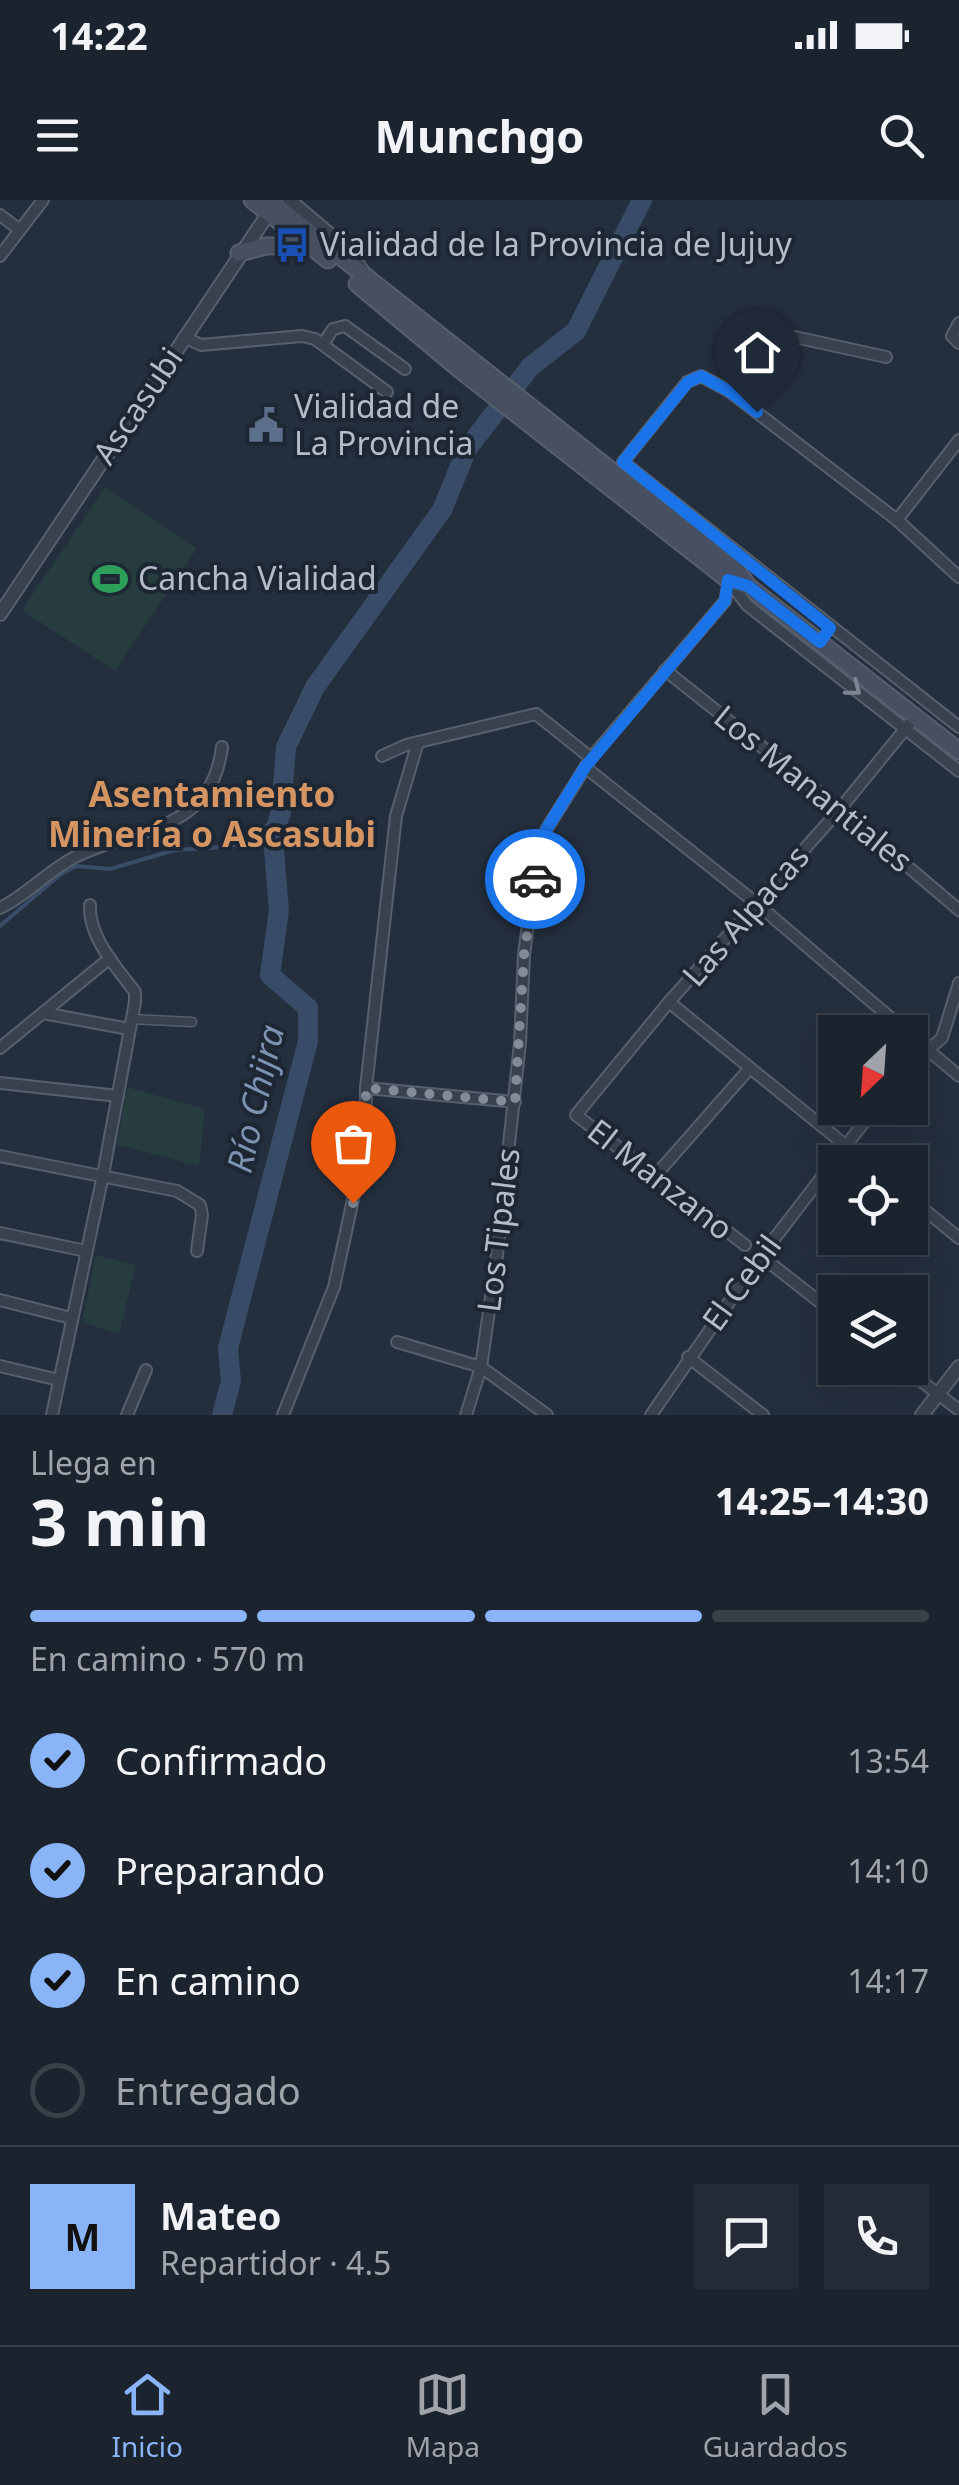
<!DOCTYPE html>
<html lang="es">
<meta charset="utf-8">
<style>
:root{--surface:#1b232e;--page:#242b36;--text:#f1f3f6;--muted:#a0a4aa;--line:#39404a;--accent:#8ab4f8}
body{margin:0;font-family:"Noto Sans",sans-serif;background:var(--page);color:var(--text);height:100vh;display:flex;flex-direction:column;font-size:38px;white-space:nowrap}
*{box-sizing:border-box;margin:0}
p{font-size:32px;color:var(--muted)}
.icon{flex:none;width:55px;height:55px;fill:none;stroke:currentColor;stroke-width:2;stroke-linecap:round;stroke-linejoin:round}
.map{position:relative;height:1215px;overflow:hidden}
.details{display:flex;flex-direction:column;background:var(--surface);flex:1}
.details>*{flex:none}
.needle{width:65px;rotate:205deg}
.buttons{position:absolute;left:818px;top:815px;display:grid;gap:20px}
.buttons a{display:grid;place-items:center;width:110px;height:110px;border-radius:0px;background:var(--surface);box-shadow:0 10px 40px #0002,0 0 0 2px var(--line);font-size:50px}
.pin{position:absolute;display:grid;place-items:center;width:85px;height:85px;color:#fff;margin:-102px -42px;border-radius:50% 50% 50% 0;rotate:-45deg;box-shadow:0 0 10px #0007}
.pin .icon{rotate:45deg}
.courier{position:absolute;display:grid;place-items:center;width:100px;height:100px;margin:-50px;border:8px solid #1a73e8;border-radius:50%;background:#fff;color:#222;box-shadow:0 2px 12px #0007}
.overview em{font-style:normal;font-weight:700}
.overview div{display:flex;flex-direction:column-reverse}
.overview{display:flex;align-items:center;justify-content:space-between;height:170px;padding:0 30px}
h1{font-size:65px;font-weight:700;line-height:75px}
.bar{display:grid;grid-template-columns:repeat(4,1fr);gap:15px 10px;align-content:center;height:120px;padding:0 30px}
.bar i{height:12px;border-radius:8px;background:var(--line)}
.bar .active{background:var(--accent)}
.bar p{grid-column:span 4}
.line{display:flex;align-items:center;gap:25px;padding:0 30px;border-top:2px solid var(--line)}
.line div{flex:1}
.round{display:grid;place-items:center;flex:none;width:105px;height:105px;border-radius:0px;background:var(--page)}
ol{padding:0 30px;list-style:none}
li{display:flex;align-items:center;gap:30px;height:110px}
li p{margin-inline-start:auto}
li .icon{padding:10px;border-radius:50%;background:var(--accent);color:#111;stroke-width:4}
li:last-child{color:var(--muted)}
li i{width:55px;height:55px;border:5px solid var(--line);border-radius:50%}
.status{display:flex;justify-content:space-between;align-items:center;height:70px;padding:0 50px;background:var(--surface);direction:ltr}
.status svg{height:28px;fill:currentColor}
header{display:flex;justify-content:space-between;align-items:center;height:130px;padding:0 30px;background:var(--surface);font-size:45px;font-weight:700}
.dock{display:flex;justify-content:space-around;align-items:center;height:140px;border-top:2px solid var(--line);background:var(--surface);font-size:28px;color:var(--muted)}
.dock a{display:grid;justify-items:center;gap:5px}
.dock .active{color:var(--accent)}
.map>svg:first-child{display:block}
</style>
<div class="status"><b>14:22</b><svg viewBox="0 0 49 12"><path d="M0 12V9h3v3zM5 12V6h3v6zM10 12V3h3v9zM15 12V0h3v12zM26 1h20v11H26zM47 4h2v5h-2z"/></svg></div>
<header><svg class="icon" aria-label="menu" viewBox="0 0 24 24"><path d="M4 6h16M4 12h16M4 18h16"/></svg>Munchgo<svg class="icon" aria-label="search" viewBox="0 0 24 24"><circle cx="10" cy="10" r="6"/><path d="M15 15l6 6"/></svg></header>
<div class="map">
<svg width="959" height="1215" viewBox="0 0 959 1215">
<rect width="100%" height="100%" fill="#242f3e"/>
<g fill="#263c3f">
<path d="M105,287L197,348L115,471L22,410Z"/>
<path d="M127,887L205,909L199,966L117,945Z"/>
<path d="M96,1055L136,1065L119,1134L82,1122Z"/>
</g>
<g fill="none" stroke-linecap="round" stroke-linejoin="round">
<path stroke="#394c67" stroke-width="4" d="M0,726L61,674L76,666L110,669L175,650L225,647L251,641L281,612"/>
<path stroke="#394c67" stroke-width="20" d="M222,1215L231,1181L228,1148L308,841V808L270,775L279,710L273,638L281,612L286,547L315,487L442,310L467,249L530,167L576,131L642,0"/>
<defs>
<path id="pedestrian" d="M131,819L192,822"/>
<g id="minor">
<path d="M0,15L20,30"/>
<path d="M0,56L43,0"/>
<path d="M959,123L952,136L959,143"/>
<path d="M184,137L201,145L302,136L315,139L387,192"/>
<path d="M323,144L333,129L345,126L405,169"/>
<path d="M886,157L781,134L772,138L729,191L701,176L687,182L623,262L959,527"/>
<path d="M729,191L897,320L959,377"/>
<path d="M897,320L959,240"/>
<path d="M729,381L747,405L959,571"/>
<path d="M665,470L840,609L959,710"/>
<path d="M382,556L406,545L536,514L591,558"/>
<path d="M585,567L756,703L907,832"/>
<path d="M0,708C29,694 48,670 77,656C140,626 211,633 222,547"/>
<path d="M669,802L866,962"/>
<path d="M43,813L129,829"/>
<path d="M910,835L959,876"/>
<path d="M0,848L110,758"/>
<path d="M910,865L942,838L959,783"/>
<path d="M0,883L118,896"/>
<path d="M366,888L515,902"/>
<path d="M0,956L177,991L200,1005L202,1015L197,1051"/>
<path d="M655,976L750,868"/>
<path d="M910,998L959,1038"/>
<path d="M0,1033L86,1051"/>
<path d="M745,1045L576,915L669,802L840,609L915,517"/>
<path d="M761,1056L835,1114"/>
<path d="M0,1100L71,1118"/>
<path d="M397,1142L481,1167L547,1215"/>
<path d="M688,1157L763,1215"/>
<path d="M0,1166L59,1180"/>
<path d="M904,1168L959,1210"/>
<path d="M52,1215L103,975L135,802V792C117,768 88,737 90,705"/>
<path d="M127,1215L146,1170"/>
<path d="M283,1215L334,1087L365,944L366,888L396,616L418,542"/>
<path d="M466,1215L481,1167L497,1055L520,843L524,755L532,693L546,630L591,558L725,401L730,378"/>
<path d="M651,1215L761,1056L875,908"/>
</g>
<g id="tertiary">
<path d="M289,0L347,49L363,72"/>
<path d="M0,414L274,5"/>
<path d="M922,1215L959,1167"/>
</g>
<g id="secondary">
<path d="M252,0L328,60"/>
<path d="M269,0L737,370L748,386L959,551"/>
<path d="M239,53L266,46H309"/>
<path d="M357,84L459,169L713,368L728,380L748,386"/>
</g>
</defs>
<use href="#pedestrian" stroke="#565f6c" stroke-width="11"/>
<use href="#minor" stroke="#565f6c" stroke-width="14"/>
<use href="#tertiary" stroke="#565f6c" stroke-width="16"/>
<use href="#secondary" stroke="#565f6c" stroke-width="19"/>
<use href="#pedestrian" stroke="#38414e" stroke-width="8"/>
<use href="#minor" stroke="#38414e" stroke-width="10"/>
<use href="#tertiary" stroke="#38414e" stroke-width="12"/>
<use href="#secondary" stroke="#465061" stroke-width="15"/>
</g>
<defs><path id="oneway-chevron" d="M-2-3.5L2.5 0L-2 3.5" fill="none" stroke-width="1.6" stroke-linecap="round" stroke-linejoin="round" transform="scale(2.5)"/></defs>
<use stroke="#7c8592" href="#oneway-chevron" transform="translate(854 489) rotate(38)"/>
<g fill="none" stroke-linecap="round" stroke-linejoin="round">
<path stroke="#828b98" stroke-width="10" stroke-dasharray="0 18" d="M353,1003L365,944L366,888L515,902L524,755L535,679"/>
<path stroke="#1a73e8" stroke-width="12" d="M535,679L546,630L585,567L725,401L728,380L748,386L820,442L830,428L623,262L688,182L701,176L729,191L757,212"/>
</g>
<defs>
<symbol id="bus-bare" viewBox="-9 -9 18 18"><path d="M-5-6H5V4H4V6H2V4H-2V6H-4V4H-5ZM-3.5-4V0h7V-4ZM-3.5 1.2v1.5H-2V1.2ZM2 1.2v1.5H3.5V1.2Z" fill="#1a4fb4" stroke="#1d2633" stroke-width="2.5" paint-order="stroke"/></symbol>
<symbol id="civic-bare" viewBox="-9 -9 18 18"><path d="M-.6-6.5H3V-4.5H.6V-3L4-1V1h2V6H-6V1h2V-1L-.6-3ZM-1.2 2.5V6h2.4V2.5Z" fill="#5c6f8a" stroke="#1d2633" stroke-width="2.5" paint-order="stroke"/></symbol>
<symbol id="stadium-bare" viewBox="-9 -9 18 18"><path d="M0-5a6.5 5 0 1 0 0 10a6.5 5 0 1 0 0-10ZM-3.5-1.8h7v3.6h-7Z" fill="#2e9e5b" stroke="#1d2633" stroke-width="2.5" paint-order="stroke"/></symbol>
</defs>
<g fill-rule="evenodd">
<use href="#bus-bare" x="267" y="20" width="50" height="50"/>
<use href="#civic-bare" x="241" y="200" width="50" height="50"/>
<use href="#stadium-bare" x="85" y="354" width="50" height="50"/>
</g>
<g text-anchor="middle" stroke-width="8" stroke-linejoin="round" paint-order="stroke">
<g font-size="32" fill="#b4bcc9" stroke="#1d2633" text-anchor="start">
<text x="320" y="56">Vialidad de la Provincia de Jujuy</text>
<text x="294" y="218">Vialidad de<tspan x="294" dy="37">La Provincia</tspan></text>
<text x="138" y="390">Cancha Vialidad</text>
</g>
<g font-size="32" fill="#b4bcc9" stroke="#1d2633">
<text transform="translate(138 206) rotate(-56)" y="11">Ascasubi</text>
<text transform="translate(813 589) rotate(39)" y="11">Los Manantiales</text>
<text transform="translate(746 716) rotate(-49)" y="11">Las Alpacas</text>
<text transform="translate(660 980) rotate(38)" y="11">El Manzano</text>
<text transform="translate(499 1030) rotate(-83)" y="11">Los Tipales</text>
<text transform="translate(742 1083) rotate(-54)" y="11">El Cebil</text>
</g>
<g font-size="35" font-weight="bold" fill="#d59563" stroke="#1d2633">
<text x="212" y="607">Asentamiento<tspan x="212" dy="40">Minería o Ascasubi</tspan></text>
</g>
<g font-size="35" font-style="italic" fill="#7c92b1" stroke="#1d2633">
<text transform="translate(256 899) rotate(-77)" y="12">Río Chijra</text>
</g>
</g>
</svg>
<div class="buttons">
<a><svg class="needle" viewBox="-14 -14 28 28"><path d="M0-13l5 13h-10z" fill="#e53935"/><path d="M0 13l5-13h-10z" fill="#a0a4aa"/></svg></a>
<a><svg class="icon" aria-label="locate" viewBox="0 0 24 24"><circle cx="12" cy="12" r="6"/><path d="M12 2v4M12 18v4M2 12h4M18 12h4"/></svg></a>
<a><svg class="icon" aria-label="layers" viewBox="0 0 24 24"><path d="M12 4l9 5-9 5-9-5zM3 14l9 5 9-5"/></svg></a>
</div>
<div class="pin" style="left:353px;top:1003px;background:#ea580c"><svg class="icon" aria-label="bag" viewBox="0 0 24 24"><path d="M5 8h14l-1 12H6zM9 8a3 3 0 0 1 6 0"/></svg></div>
<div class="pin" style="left:757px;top:212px;background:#1f2937"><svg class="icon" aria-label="home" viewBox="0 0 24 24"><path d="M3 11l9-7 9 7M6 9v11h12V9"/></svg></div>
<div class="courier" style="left:535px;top:679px"><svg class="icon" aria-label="car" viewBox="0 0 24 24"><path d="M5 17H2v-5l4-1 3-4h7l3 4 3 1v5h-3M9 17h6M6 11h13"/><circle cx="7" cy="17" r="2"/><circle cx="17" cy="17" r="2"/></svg></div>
</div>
<section class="details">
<div class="overview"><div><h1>3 min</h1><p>Llega en</p></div><em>14:25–14:30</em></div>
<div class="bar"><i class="active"></i><i class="active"></i><i class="active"></i><i></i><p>En camino · 570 m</p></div>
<ol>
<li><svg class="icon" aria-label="check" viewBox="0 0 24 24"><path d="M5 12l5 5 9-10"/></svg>Confirmado<p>13:54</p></li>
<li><svg class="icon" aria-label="check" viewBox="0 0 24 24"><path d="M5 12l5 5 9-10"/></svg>Preparando<p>14:10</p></li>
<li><svg class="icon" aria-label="check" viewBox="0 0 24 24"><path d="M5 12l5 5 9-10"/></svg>En camino<p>14:17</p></li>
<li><i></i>Entregado</li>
</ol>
<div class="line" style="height:180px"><b class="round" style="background:var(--accent);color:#111">M</b><div><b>Mateo</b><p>Repartidor · 4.5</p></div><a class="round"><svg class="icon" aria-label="chat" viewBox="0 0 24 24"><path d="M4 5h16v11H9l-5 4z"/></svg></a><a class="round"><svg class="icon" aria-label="phone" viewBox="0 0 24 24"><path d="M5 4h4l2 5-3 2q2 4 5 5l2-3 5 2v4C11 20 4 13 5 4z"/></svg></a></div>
</section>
<nav class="dock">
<a class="active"><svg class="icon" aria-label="home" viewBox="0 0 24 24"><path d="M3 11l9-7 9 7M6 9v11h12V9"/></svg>Inicio</a>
<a><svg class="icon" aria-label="map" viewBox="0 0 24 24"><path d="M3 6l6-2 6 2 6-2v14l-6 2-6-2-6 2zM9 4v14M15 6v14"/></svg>Mapa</a>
<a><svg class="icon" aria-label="saved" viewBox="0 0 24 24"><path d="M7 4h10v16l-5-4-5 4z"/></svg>Guardados</a>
</nav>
